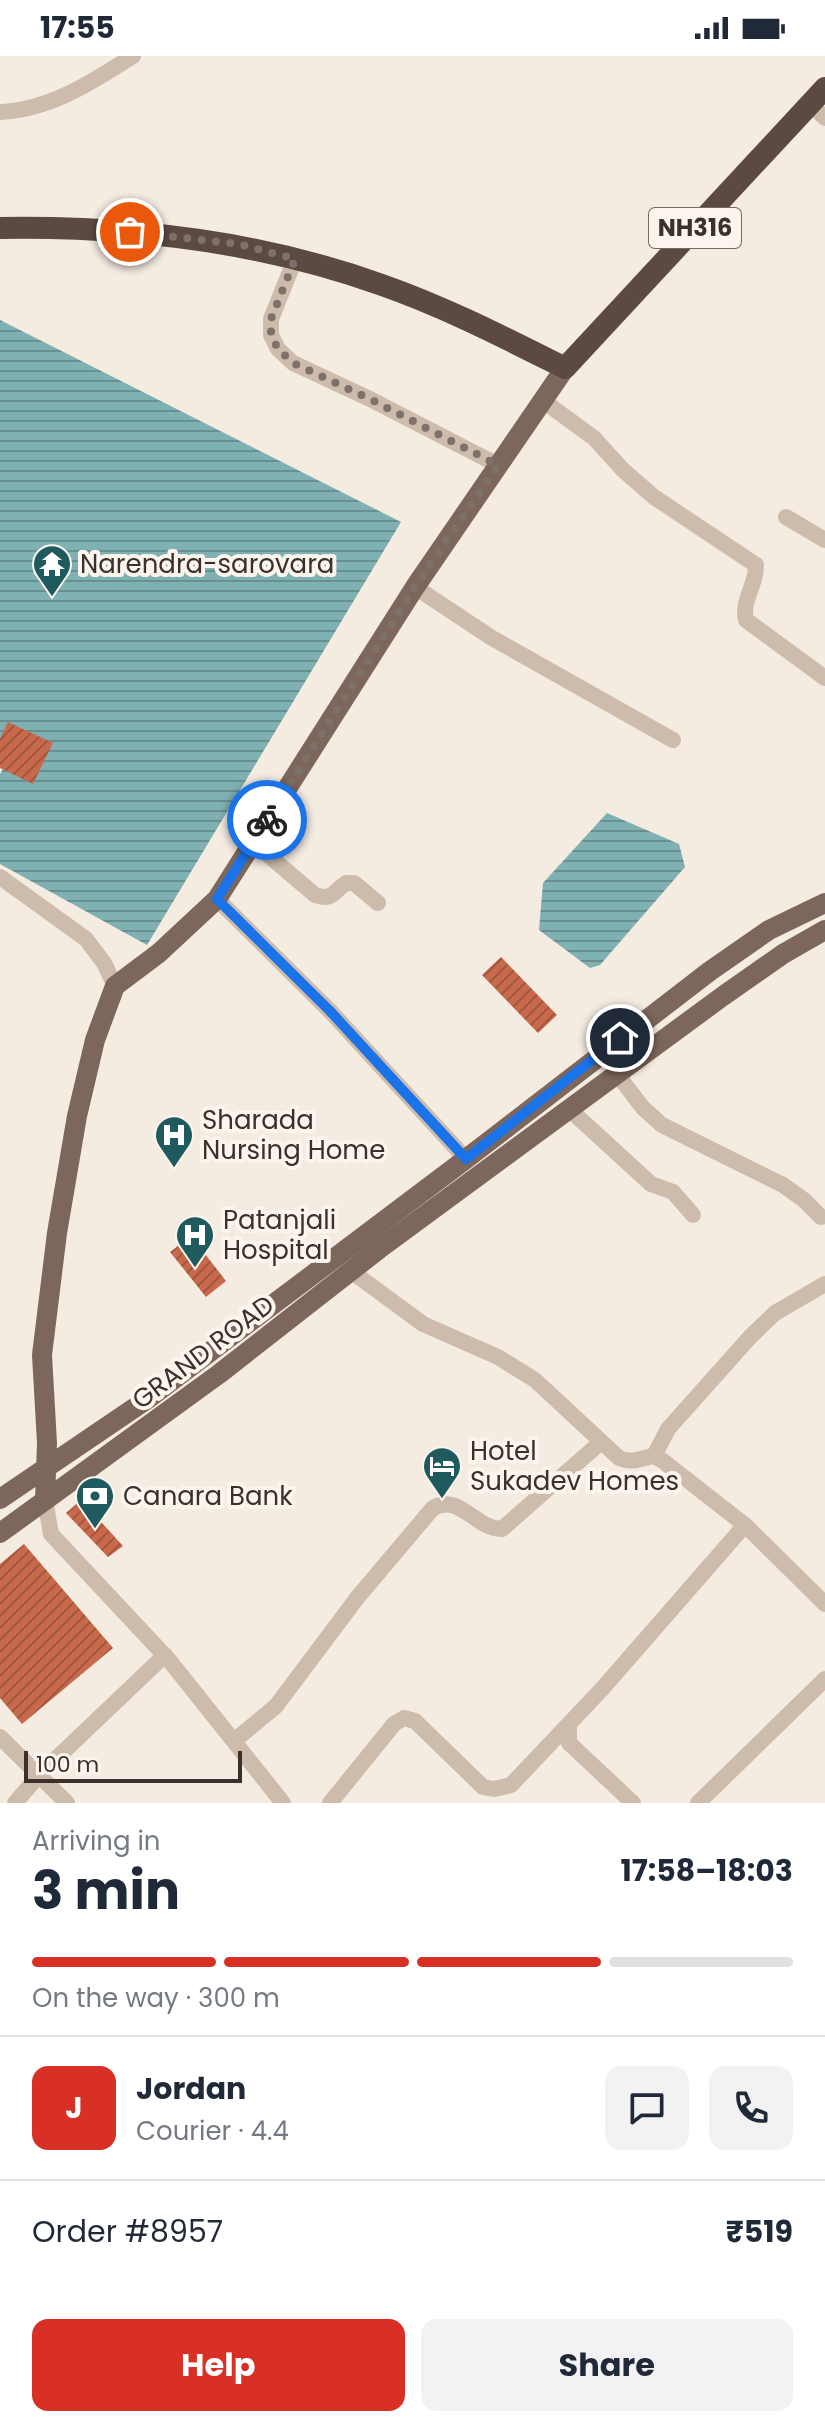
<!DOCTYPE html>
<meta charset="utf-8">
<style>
:root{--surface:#fff;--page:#f2f2f3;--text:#1f2937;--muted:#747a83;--line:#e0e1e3;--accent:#d93025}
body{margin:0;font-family:Poppins,sans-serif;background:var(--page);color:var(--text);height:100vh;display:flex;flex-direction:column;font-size:30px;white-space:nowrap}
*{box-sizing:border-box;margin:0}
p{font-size:26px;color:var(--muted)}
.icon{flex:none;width:44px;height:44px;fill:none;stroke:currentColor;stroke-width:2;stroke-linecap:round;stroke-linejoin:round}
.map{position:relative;height:1747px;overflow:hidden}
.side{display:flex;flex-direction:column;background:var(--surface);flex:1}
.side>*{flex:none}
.scale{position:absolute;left:24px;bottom:20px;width:218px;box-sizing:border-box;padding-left:8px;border:4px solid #3b302b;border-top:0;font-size:22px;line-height:28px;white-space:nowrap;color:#3b302b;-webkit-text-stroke:6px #fbf5ee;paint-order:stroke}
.pin{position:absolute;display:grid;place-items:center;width:68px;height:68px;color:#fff;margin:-34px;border:4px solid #fff;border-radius:50%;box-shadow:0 2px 8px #0007}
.courier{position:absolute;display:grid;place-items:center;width:80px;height:80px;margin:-40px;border:6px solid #1a73e8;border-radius:50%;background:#fff;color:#222;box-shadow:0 2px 10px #0007}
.overview em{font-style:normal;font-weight:700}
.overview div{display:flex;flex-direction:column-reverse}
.overview{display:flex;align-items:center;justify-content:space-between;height:136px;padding:0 32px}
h1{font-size:52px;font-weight:700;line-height:60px}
.bar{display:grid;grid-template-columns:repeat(4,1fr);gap:12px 8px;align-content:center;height:96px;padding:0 32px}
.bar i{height:10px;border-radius:6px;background:var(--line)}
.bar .current{background:var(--accent)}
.bar p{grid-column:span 4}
.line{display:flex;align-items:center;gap:20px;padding:0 32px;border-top:2px solid var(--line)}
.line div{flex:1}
.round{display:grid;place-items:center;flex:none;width:84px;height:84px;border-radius:16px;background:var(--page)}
.action{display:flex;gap:16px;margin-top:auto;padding:16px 32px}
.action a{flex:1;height:92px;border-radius:16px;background:var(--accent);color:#fff;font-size:32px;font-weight:700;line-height:92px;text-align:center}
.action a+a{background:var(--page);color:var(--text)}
.status{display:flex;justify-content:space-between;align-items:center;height:56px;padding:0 40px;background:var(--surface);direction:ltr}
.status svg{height:22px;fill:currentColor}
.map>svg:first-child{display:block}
</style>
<div class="status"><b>17:55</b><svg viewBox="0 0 49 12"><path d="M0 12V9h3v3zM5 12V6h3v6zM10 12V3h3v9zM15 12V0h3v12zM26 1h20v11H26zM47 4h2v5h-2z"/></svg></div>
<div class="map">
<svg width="825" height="1747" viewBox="0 0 825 1747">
<defs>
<pattern id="water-rules" width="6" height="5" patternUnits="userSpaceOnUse" patternTransform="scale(2)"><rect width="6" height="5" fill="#7fb0b2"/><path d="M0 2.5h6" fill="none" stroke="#699091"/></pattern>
<pattern id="building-hatch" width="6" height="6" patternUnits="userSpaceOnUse" patternTransform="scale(2)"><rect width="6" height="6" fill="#c8694b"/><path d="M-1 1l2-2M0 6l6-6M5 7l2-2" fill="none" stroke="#a4573f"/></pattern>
</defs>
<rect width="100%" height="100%" fill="#f4ebe1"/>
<g fill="url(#water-rules)">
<path d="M0,264L401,466L147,889L0,808V718L3,713L33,727L52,688L0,683Z"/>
<path d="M607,757L679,788L685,811L600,909L590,912L539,874L543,827Z"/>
</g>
<g fill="url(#building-hatch)">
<path d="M8,666L53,687L33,728L0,712V683Z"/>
<path d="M501,901L557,959L538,977L482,919Z"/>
<path d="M191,1180L226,1225L206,1241L170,1196Z"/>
<path d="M81,1444L123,1490L108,1501L66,1457Z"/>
<path d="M24,1488L113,1592L22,1668L0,1642V1508Z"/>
</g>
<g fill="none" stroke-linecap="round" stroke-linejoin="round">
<g stroke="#cdbbac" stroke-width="16">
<path d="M809,47L825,62"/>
<path d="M0,56C50,54 92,26 133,0"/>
<path d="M295,203L271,263V279L278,293L293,307L370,343L498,409"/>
<path d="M542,344L594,382L623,414L654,441L756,509C757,528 741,545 746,564L825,622"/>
<path d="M786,461L825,484"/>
<path d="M415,531L492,582L673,684"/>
<path d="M253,786L315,839C332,845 333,836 346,827H354L378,847"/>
<path d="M0,821L86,883L104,907L115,930"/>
<path d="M217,843L330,955L466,1103"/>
<path d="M617,1018L643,1052L662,1069L783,1129L804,1144L821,1161"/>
<path d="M569,1053L651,1128L673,1136L693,1159"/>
<path d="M351,1215L423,1268L498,1301L535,1324L619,1402C633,1408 640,1402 654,1400L663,1405L745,1469L825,1548"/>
<path d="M654,1400L668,1373L750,1281L775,1257L825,1228"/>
<path d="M45,1444L51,1478L169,1604L283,1747"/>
<path d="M569,1668V1687L633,1747"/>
<path d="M0,1681L67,1747"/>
<path d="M234,1685L276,1650L357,1542L433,1452C460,1437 475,1473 502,1473L601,1386"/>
<path d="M15,1747L40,1718L165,1599"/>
<path d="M330,1747L394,1668L404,1662L415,1665L483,1731L494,1733L511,1729L602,1633L745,1469"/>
<path d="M698,1747L825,1623"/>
</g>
<g stroke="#7d675c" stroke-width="20">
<path d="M0,1443L149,1342L462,1106L710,915L769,874L825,847"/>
<path d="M45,1444L47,1387L42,1299L57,1177L77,1060L95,984L115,930L159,897L217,843L415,531L565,312"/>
<path d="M0,1477L219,1318L379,1193L723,940L783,898L825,874"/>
</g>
<path stroke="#5c4a42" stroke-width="22" d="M0,172C130,170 260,185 382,229C445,251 505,282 565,312L825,32"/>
</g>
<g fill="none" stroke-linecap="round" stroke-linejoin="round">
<path stroke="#7c716b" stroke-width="8" stroke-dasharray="0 14.4" d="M130,176L239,188L295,203L271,263V279L278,293L293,307L370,343L498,409L415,531L267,764"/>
<path stroke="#1a73e8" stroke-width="10" d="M267,764L217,843L330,955L466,1103L620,982"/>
</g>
<defs>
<symbol id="temple-pin" viewBox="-11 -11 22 30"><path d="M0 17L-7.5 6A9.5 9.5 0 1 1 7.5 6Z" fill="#1f5a5e" stroke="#fbf5ee"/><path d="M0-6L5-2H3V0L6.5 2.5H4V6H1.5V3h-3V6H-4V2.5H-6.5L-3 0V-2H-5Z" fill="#fff"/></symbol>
<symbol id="hospital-pin" viewBox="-11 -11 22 30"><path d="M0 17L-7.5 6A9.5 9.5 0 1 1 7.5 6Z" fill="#1f5a5e" stroke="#fbf5ee"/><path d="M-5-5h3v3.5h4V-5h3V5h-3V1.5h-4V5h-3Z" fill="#fff"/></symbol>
<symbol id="hotel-pin" viewBox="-11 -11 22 30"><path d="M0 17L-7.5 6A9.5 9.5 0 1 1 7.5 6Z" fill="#1f5a5e" stroke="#fbf5ee"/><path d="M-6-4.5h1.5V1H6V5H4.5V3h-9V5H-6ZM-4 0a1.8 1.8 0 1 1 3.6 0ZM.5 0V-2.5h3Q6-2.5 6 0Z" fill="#fff"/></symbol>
<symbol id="bank-pin" viewBox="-11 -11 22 30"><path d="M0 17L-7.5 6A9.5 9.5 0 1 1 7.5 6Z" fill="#1f5a5e" stroke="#fbf5ee"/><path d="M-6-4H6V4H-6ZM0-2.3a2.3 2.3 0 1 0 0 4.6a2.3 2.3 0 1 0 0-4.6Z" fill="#fff"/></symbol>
</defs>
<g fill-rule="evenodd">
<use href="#temple-pin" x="30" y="486" width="44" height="60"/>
<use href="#hospital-pin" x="152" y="1057" width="44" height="60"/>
<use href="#hospital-pin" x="173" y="1157" width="44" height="60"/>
<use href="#hotel-pin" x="420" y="1388" width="44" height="60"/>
<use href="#bank-pin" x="73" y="1418" width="44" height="60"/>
</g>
<g text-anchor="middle" stroke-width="8" stroke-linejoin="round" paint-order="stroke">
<rect fill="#fbf5ee" stroke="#756b66" stroke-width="2" x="649" y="152" width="92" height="40" rx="6"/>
<g font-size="24" font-weight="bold" fill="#3b302b">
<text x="695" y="180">NH316</text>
</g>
<g font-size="26" fill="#3b302b" stroke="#fbf5ee" text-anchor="start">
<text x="80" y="517">Narendra-sarovara</text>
<text x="202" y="1073">Sharada<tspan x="202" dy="30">Nursing Home</tspan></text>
<text x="223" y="1173">Patanjali<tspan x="223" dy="30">Hospital</tspan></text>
<text x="470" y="1404">Hotel<tspan x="470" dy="30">Sukadev Homes</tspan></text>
<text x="123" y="1449">Canara Bank</text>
</g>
<g font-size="26" fill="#3b302b" stroke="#fbf5ee">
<text transform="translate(203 1296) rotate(-37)" y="9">GRAND ROAD</text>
</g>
</g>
</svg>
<div class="scale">100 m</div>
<div class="pin" style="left:130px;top:176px;background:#ea580c"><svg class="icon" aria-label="bag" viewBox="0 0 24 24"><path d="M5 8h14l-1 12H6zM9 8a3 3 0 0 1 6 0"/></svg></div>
<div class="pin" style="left:620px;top:982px;background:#1f2937"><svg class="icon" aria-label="home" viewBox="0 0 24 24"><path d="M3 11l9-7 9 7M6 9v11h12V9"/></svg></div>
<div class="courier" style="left:267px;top:764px"><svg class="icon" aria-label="bike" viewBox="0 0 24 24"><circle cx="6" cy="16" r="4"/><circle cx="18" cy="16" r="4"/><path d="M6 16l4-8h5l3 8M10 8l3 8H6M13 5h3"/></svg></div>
</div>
<section class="side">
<div class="overview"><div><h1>3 min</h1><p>Arriving in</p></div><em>17:58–18:03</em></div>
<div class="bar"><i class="current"></i><i class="current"></i><i class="current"></i><i></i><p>On the way · 300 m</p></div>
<div class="line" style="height:144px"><b class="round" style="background:var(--accent);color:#fff">J</b><div><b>Jordan</b><p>Courier · 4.4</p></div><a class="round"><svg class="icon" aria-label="chat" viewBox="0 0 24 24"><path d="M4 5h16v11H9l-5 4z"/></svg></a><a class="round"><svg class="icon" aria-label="phone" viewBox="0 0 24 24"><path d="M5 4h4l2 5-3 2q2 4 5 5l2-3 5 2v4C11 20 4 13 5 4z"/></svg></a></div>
<div class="line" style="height:104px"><div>Order #8957</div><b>₹519</b></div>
<div class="action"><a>Help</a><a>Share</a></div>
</section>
